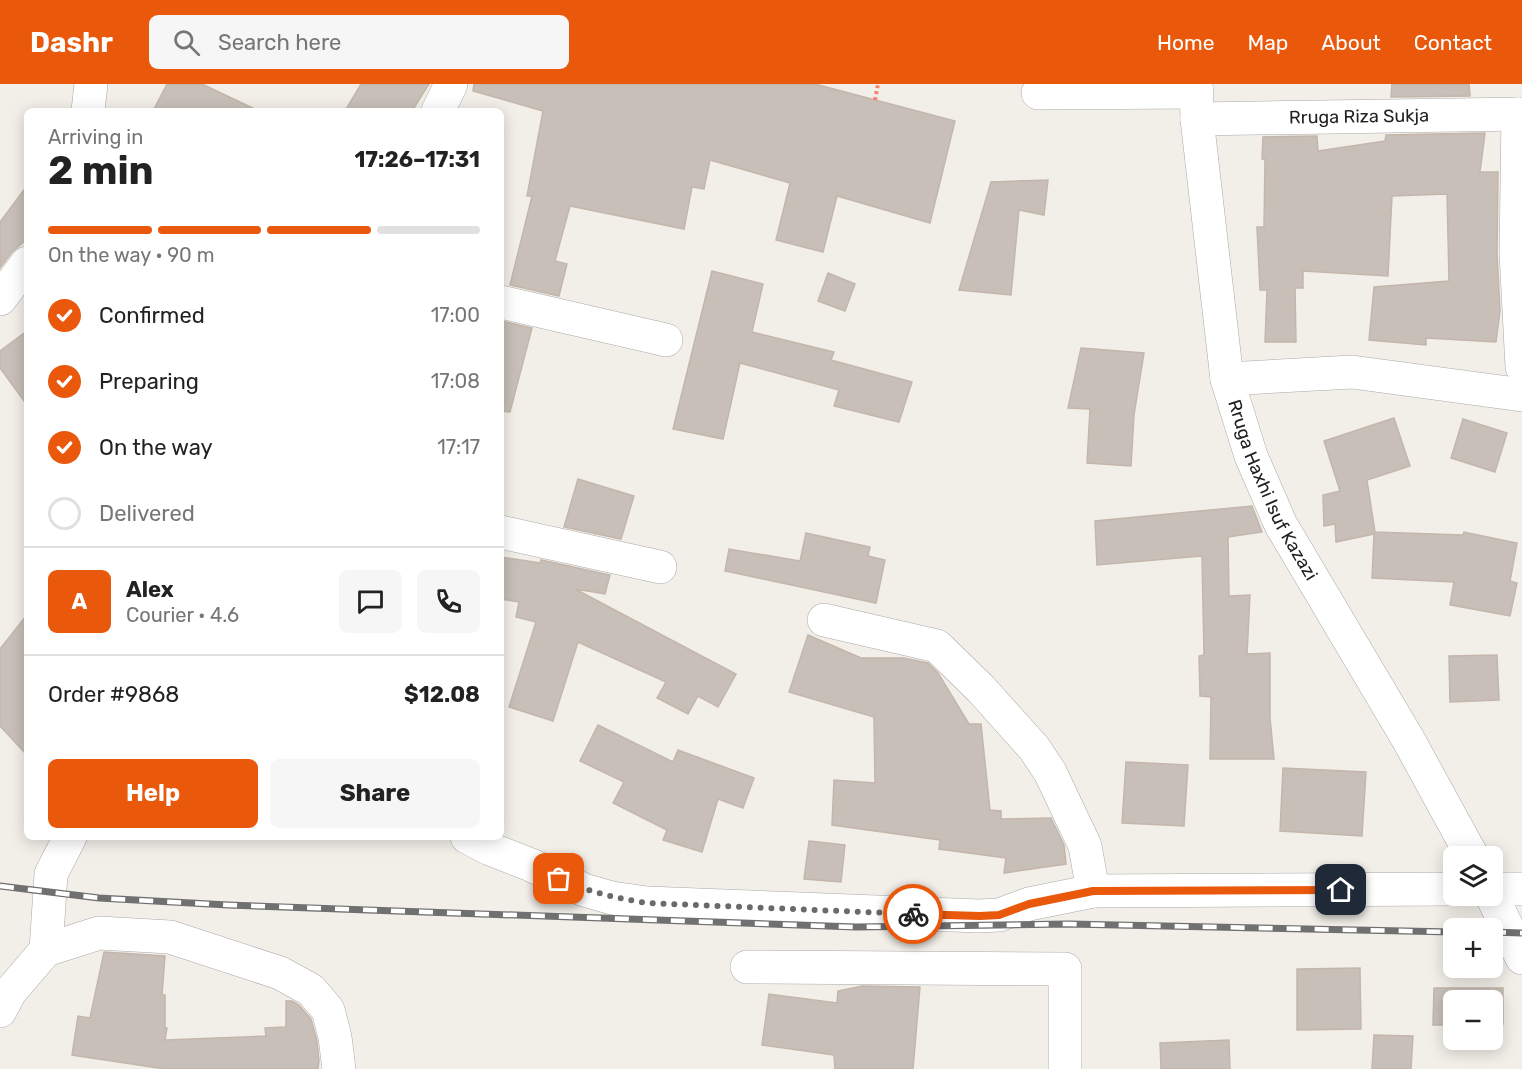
<!DOCTYPE html>
<meta charset="utf-8">
<style>
:root{--surface:#fff;--page:#f6f6f6;--text:#222;--muted:#767676;--line:#e0e0e0;--accent:#ea580c}
body{margin:0;font-family:Rubik,sans-serif;background:var(--page);color:var(--text);height:100vh;display:flex;flex-direction:column;font-size:22px;white-space:nowrap}
*{box-sizing:border-box;margin:0}
p{font-size:20px;color:var(--muted)}
.icon{flex:none;width:33px;height:33px;fill:none;stroke:currentColor;stroke-width:2;stroke-linecap:round;stroke-linejoin:round}
.map{position:relative;flex:1;overflow:hidden}
.drawer{position:absolute;left:24px;top:24px;width:480px;height:732px;display:flex;flex-direction:column;background:var(--surface);border-radius:9px;box-shadow:0 3px 15px #0003}
.drawer>*{flex:none}
.controls{position:absolute;left:1443px;top:762px;display:grid;gap:12px}
.controls a{display:grid;place-items:center;width:60px;height:60px;border-radius:9px;background:var(--surface);box-shadow:0 3px 15px #0003;font-size:30px}
.pin{position:absolute;display:grid;place-items:center;width:51px;height:51px;color:#fff;margin:-26px;border-radius:12px;box-shadow:0 3px 9px #0006}
.courier{position:absolute;display:grid;place-items:center;width:60px;height:60px;margin:-30px;border:4px solid #ea580c;border-radius:50%;background:#fff;color:#222;box-shadow:0 2px 8px #0007}
.summary em{font-style:normal;font-weight:700}
.summary div{display:flex;flex-direction:column-reverse}
.summary{display:flex;align-items:center;justify-content:space-between;height:102px;padding:0 24px}
h1{font-size:39px;font-weight:700;line-height:45px}
.bar{display:grid;grid-template-columns:repeat(4,1fr);gap:9px 6px;align-content:center;height:72px;padding:0 24px}
.bar i{height:8px;border-radius:4px;background:var(--line)}
.bar .current{background:var(--accent)}
.bar p{grid-column:span 4}
.line{display:flex;align-items:center;gap:15px;padding:0 24px;border-top:2px solid var(--line)}
.line div{flex:1}
.round{display:grid;place-items:center;flex:none;width:63px;height:63px;border-radius:9px;background:var(--page)}
ol{padding:0 24px;list-style:none}
li{display:flex;align-items:center;gap:18px;height:66px}
li p{margin-inline-start:auto}
li .icon{padding:6px;border-radius:50%;background:var(--accent);color:#fff;stroke-width:4}
li:last-child{color:var(--muted)}
li i{width:33px;height:33px;border:3px solid var(--line);border-radius:50%}
.cta{display:flex;gap:12px;margin-top:auto;padding:12px 24px}
.cta a{flex:1;height:69px;border-radius:9px;background:var(--accent);color:#fff;font-size:24px;font-weight:700;line-height:69px;text-align:center}
.cta a+a{background:var(--page);color:var(--text)}
header{display:flex;align-items:center;gap:36px;box-sizing:border-box;height:84px;padding:0 30px;background:var(--accent);color:#fff}
header strong{font-size:28px}
nav{display:flex;gap:33px;margin-inline-start:auto;font-size:21px}
.search{width:420px;height:54px;background:var(--page);display:flex;align-items:center;gap:15px;box-sizing:border-box;padding:0 21px;border-radius:9px;color:var(--muted);font-size:22px}
.map>svg:first-child{display:block}
</style>
<header>
<strong>Dashr</strong>
<div class="search"><svg class="icon" aria-label="search" viewBox="0 0 24 24"><circle cx="10" cy="10" r="6"/><path d="M15 15l6 6"/></svg>Search here</div>
<nav><a>Home</a><a>Map</a><a>About</a><a>Contact</a></nav>
</header>
<div class="map">
<svg width="1522" height="985" viewBox="0 0 1522 985">
<rect width="100%" height="100%" fill="#f2efe9"/>
<g fill="#c7bfb8" stroke="#c4b6ab" stroke-width="1.5">
<path d="M167,0H202L259,27H153Z"/>
<path d="M361,0H429L412,27H345Z"/>
<path d="M474,0H815L955,37L930,139L837,112L823,168L776,156L790,99L710,76L704,105L692,103L684,145L570,122L555,177L567,180L559,212L510,201L532,112H527L543,27L473,7Z"/>
<path d="M1392,0H1469L1470,12L1391,13Z"/>
<path d="M1485,49L1480,88H1498L1497,169L1500,227L1496,258L1426,254V261L1369,256L1374,203L1449,197L1447,110L1392,112L1388,192L1303,187V204H1295L1296,258H1265L1267,206H1260L1257,143H1264L1265,75H1262L1263,53L1317,52L1318,67L1385,57L1386,51Z"/>
<path d="M1048,96L1044,131L1019,126L1011,211L959,206L991,98Z"/>
<path d="M27,102V155L12,168L0,184V138Z"/>
<path d="M712,187L763,200L752,248L834,268L831,276L912,298L899,338L834,322L839,306L740,279L723,355L673,345Z"/>
<path d="M828,189L855,200L845,227L818,217Z"/>
<path d="M501,237L532,244L510,328L501,327Z"/>
<path d="M27,247V321L0,284V267Z"/>
<path d="M1081,264L1144,269L1134,331L1131,382L1087,379L1090,325L1068,324Z"/>
<path d="M1394,334L1410,382L1367,396L1375,448L1463,451L1464,448L1517,459L1510,497L1517,499L1510,532L1450,521L1454,498L1372,494L1374,450L1336,458L1335,440L1324,442L1323,411L1340,407L1324,357Z"/>
<path d="M1463,335L1507,349L1495,388L1451,374Z"/>
<path d="M578,395L634,412L621,455L564,443Z"/>
<path d="M1252,422L1262,448L1228,453L1229,512L1250,511L1247,570L1270,569V634L1274,675H1210L1211,613L1200,612L1199,572L1204,571L1202,472L1097,481L1095,437Z"/>
<path d="M806,449L870,463L868,472L885,476L876,519L725,487L729,465L800,477Z"/>
<path d="M501,473L540,479L541,476L610,491L605,510L575,505L736,590L718,623L698,612L688,630L657,614L666,598L578,558L553,637L509,623L536,538L516,533L519,518L501,515Z"/>
<path d="M27,531V671L0,642V565Z"/>
<path d="M808,551L861,574H904L928,579L938,589L969,640H981L990,726L1001,727V735L1051,734L1064,761L1066,780L1004,789L1006,774L939,765L940,756L832,741L834,696L875,699L874,633L789,608Z"/>
<path d="M1497,571L1499,616L1450,618L1449,572Z"/>
<path d="M598,641L673,678L678,666L754,694L743,724L718,715L702,768L663,756L667,746L613,719L624,698L580,677Z"/>
<path d="M1126,678L1188,681L1184,742L1122,739Z"/>
<path d="M1283,684L1366,688L1362,752L1280,747Z"/>
<path d="M809,757L845,761L841,798L804,795Z"/>
<path d="M104,868L165,872L162,911H165V944H167L165,956L266,952L265,944L286,943V917H292L299,921L311,935L317,957L319,977L318,985H165L72,971L78,932L90,934Z"/>
<path d="M1360,884L1361,945L1297,946V885Z"/>
<path d="M862,902L920,903L913,985H835L834,971L762,961L769,910L837,919L838,907Z"/>
<path d="M1434,904H1503V940H1492V916H1454V941H1433Z"/>
<path d="M1374,951L1413,952L1411,985H1372Z"/>
<path d="M1229,956L1230,985H1161L1160,959Z"/>
</g>
<g fill="none" stroke-linecap="round" stroke-linejoin="round">
<defs>
<g id="minor">
<path id="s1" d="M1196,0L1197,35L1227,295L1251,372L1281,441L1408,655L1472,772"/>
<path d="M1038,9L1197,8"/>
<path d="M88,27L91,0"/>
<path d="M438,27L451,0"/>
<path d="M1518,30L1516,169L1522,283"/>
<path id="s2" d="M1197,35L1522,30"/>
<path d="M0,215L27,179"/>
<path d="M501,218L666,256"/>
<path d="M1227,295L1352,288L1522,311"/>
<path d="M501,448L660,483"/>
<path d="M824,536L937,562L981,605L1034,664L1050,688L1085,762L1093,807"/>
<path d="M467,753L490,765L531,781L584,806L612,814L647,819L979,832L999,831L1029,820L1093,807L1454,805"/>
<path d="M1492,805H1522"/>
<path d="M1492,812L1522,874"/>
<path d="M46,866L99,849L170,853L280,889L311,906L328,926L335,953L339,985"/>
<path d="M747,883L1065,885V985"/>
<path d="M0,927L10,908L46,866L51,790L70,753"/>
</g>
</defs>
<use href="#minor" stroke="#a9a9a9" stroke-width="34"/>
<path stroke="#fa8072" stroke-width="4" stroke-dasharray="3 3" stroke-linecap="butt" d="M875,16L878,0"/>
<use href="#minor" stroke="#fff" stroke-width="33"/>
<defs>
<g id="rail">
<path d="M0,802L99,814L228,821L856,843L1069,840L1454,848"/>
<path d="M1492,848L1522,849"/>
</g>
</defs>
<use href="#rail" stroke="#707070" stroke-width="7"/>
<use href="#rail" stroke="#fff" stroke-width="4.5" stroke-dasharray="14" stroke-linecap="butt"/>
</g>
<g fill="none" stroke-linecap="round" stroke-linejoin="round">
<path stroke="#6b6a68" stroke-width="6" stroke-dasharray="0 10.8" d="M559,795C588,808 616,814 647,819L913,830"/>
<path stroke="#ea580c" stroke-width="8" d="M913,830L980,832L999,831L1029,820L1093,807L1341,806"/>
</g>
<g text-anchor="middle" stroke-width="4.5" stroke-linejoin="round" paint-order="stroke">
<g font-size="18" fill="#222" stroke="#fff">
<text dy="6" stroke="none"><textPath href="#s2" startOffset="162">Rruga Riza Sukja</textPath></text>
<text dy="6" stroke="none"><textPath href="#s1" startOffset="417">Rruga Haxhi Isuf Kazazi</textPath></text>
</g>
</g>
</svg>
<div class="controls">
<a><svg class="icon" aria-label="layers" viewBox="0 0 24 24"><path d="M12 4l9 5-9 5-9-5zM3 14l9 5 9-5"/></svg></a>
<a>+</a>
<a>−</a>
</div>
<div class="pin" style="left:559px;top:795px;background:#ea580c"><svg class="icon" aria-label="bag" viewBox="0 0 24 24"><path d="M5 8h14l-1 12H6zM9 8a3 3 0 0 1 6 0"/></svg></div>
<div class="pin" style="left:1341px;top:806px;background:#1f2937"><svg class="icon" aria-label="home" viewBox="0 0 24 24"><path d="M3 11l9-7 9 7M6 9v11h12V9"/></svg></div>
<div class="courier" style="left:913px;top:830px"><svg class="icon" aria-label="bike" viewBox="0 0 24 24"><circle cx="6" cy="16" r="4"/><circle cx="18" cy="16" r="4"/><path d="M6 16l4-8h5l3 8M10 8l3 8H6M13 5h3"/></svg></div>
<section class="drawer">
<div class="summary"><div><h1>2 min</h1><p>Arriving in</p></div><em>17:26–17:31</em></div>
<div class="bar"><i class="current"></i><i class="current"></i><i class="current"></i><i></i><p>On the way · 90 m</p></div>
<ol>
<li><svg class="icon" aria-label="check" viewBox="0 0 24 24"><path d="M5 12l5 5 9-10"/></svg>Confirmed<p>17:00</p></li>
<li><svg class="icon" aria-label="check" viewBox="0 0 24 24"><path d="M5 12l5 5 9-10"/></svg>Preparing<p>17:08</p></li>
<li><svg class="icon" aria-label="check" viewBox="0 0 24 24"><path d="M5 12l5 5 9-10"/></svg>On the way<p>17:17</p></li>
<li><i></i>Delivered</li>
</ol>
<div class="line" style="height:108px"><b class="round" style="background:var(--accent);color:#fff">A</b><div><b>Alex</b><p>Courier · 4.6</p></div><a class="round"><svg class="icon" aria-label="chat" viewBox="0 0 24 24"><path d="M4 5h16v11H9l-5 4z"/></svg></a><a class="round"><svg class="icon" aria-label="phone" viewBox="0 0 24 24"><path d="M5 4h4l2 5-3 2q2 4 5 5l2-3 5 2v4C11 20 4 13 5 4z"/></svg></a></div>
<div class="line" style="height:78px"><div>Order #9868</div><b>$12.08</b></div>
<div class="cta"><a>Help</a><a>Share</a></div>
</section>
</div>
